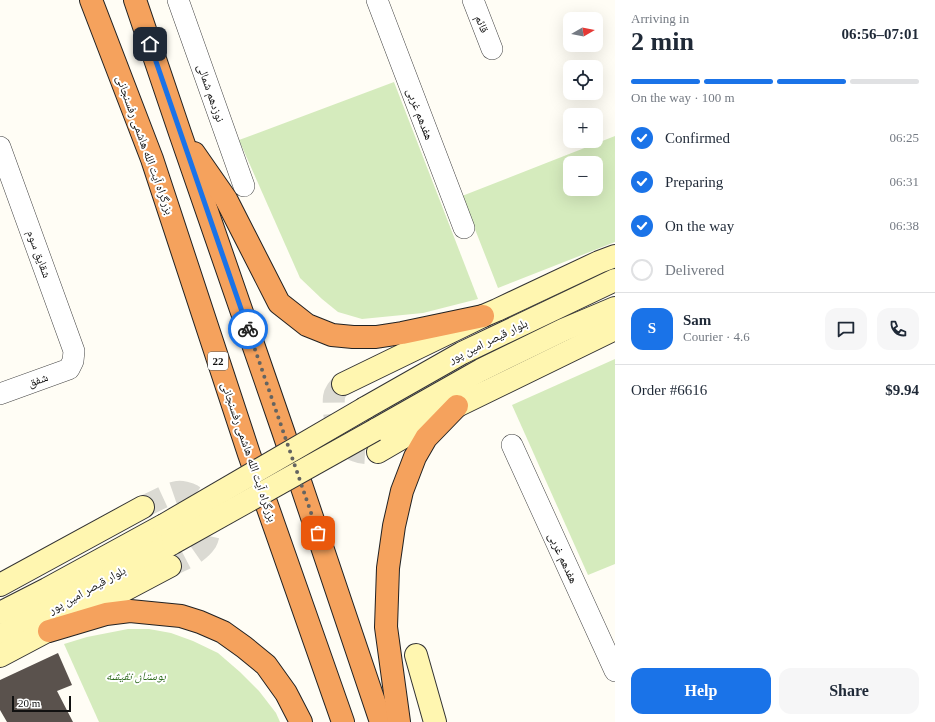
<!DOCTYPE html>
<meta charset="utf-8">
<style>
:root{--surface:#fff;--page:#f6f6f7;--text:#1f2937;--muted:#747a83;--line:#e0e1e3;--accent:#1a73e8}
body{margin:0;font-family:"Times New Roman","Noto Naskh Arabic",serif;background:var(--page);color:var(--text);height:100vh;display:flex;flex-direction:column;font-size:15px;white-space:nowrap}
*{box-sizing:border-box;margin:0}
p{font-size:13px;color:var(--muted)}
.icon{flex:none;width:22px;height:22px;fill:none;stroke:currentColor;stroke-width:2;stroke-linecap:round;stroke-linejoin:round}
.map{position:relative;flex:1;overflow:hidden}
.panel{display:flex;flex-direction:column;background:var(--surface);width:320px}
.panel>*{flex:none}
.needle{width:26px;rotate:81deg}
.fabs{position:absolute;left:563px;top:12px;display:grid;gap:8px}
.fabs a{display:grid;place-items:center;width:40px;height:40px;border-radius:8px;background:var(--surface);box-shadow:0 4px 16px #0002;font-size:20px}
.scale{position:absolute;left:12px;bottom:10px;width:59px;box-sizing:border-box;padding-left:4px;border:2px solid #111;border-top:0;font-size:11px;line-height:14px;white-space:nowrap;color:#111;-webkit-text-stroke:3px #fff;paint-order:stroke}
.pin{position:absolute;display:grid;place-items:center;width:34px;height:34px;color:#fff;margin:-17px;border-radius:8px;box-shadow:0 2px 6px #0006}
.courier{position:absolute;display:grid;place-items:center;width:40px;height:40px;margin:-20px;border:3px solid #1a73e8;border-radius:50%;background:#fff;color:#222;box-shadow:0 1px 5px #0007}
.overview em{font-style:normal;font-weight:800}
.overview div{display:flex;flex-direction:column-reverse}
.overview{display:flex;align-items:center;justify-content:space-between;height:68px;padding:0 16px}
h1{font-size:26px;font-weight:800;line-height:30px}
.bar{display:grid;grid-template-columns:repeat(4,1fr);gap:6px 4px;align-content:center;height:48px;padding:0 16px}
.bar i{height:5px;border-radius:3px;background:var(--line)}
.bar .selected{background:var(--accent)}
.bar p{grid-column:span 4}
.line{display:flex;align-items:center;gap:10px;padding:0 16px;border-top:1px solid var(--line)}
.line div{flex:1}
.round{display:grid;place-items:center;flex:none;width:42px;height:42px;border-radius:12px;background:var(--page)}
ol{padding:0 16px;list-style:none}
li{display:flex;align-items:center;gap:12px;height:44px}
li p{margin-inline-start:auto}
li .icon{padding:4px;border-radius:50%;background:var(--accent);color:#fff;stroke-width:4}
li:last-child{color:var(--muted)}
li i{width:22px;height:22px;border:2px solid var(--line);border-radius:50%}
.primary-button{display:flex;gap:8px;margin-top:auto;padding:8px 16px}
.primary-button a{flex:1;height:46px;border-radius:12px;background:var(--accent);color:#fff;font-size:16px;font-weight:800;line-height:46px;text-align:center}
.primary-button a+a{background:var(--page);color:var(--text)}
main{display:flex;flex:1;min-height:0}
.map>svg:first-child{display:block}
</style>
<main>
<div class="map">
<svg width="615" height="722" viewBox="0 0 615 722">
<rect width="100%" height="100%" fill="#fffdf5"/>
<g fill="#d5ebbd" fill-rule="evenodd">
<path d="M394,82L478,299L423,313L362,319L338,312L322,299L300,278L239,140Z"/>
<path d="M615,136V242L498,288L462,196ZM570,163H596V189H570Z"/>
<path d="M615,359V564L588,575L512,405Z"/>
<path d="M128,629H149L171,633L193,641L218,653L240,672L259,691L276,713L280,722H99L64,644L87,637Z"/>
</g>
<path fill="#5a524d" d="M58,653L72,685L57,691L73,722H7L0,710V680Z"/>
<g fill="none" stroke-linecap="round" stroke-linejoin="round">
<g stroke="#dbdad3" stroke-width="22" stroke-dasharray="22 11" stroke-linecap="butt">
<path d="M343,384C339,387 335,391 334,397C333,404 335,428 338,434C342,440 349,449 356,451C363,454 371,453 378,452"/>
<path d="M143,507C149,504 172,492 177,492C181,491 189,493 192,495C205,503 214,528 206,542C198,554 182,560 170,566"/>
</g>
<defs>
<g id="street">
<path d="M178,0L244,186"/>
<path d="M377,0L464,228"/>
<path d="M473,0L492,49"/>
<path d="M0,147L74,351L73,361L69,369L0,394"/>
<path d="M512,445L615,671"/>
</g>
<g id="secondary">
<path d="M343,384L483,316L497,310L599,262L615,256"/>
<path d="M365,408L462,353L615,280"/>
<path d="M375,430L481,370L563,330L615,308"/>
<path d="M378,452L457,406L615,329"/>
<path d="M0,585L143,507"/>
<path d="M0,613L47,589L164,525"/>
<path d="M0,636L51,610L173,543"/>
<path d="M416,655L435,722"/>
<path d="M0,656L170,566"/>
</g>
<g id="highway">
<path d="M91,0L152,159L249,454L343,722"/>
<path d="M135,0L180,133L283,431L381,722"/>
<path d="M194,153L226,199L279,303L307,325L332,335L353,337H376L402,333L483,316"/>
<path d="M49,631L106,614L130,611L181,616L200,622L223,632L244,647L266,665L286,693L301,722"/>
<path d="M399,722L386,627L388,568L394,526L402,491L415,457L426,438L457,406"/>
</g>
</defs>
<use href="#street" stroke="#444" stroke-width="22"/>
<use href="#secondary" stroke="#333" stroke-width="24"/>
<use href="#highway" stroke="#222" stroke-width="24"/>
<use href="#street" stroke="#fff" stroke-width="21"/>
<use href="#secondary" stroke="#fff6b0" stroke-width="22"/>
<use href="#highway" stroke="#f5a25d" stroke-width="22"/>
<defs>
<g id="secondary-bridge">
<path d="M164,525L365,408"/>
<path d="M173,543L375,430"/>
</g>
</defs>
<use href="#secondary-bridge" stroke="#333" stroke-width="24" stroke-linecap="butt"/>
<use href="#secondary-bridge" stroke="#fff6b0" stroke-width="22"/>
</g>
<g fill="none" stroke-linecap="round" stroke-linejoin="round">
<path stroke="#646461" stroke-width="4" stroke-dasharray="0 7.2" d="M248,329L318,533"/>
<path stroke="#1a73e8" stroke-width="5" d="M150,44L248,329"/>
</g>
<g text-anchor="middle" stroke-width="4" stroke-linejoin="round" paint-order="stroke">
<rect fill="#fff" stroke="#585858" stroke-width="1" x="208" y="352" width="20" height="18" rx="3"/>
<g font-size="11" font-weight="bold" fill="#111">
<text x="218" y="365">22</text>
</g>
<g font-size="12" fill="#111" stroke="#fff">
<text transform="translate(482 24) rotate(69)" y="4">قائم</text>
<text transform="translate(211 93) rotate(71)" y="4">نوزدهم شمالی</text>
<text transform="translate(420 114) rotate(69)" y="4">هفدهم غربی</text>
<text transform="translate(145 145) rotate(70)" y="4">بزرگراه آیت الله هاشمی رفسنجانی</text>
<text transform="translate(39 254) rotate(70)" y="4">شقایق سوم</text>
<text transform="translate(488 341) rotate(-26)" y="4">بلوار قیصر امین پور</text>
<text transform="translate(38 380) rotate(-20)" y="4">شفق</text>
<text transform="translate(249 452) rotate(71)" y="4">بزرگراه آیت الله هاشمی رفسنجانی</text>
<text transform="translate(563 558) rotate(65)" y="4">هفدهم غربی</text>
<text transform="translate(87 590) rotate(-29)" y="4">بلوار قیصر امین پور</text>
</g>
<g font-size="12" font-style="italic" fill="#2f6b1f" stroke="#fff">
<text x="136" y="680">بوستان نقیشه</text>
</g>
</g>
</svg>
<div class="fabs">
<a><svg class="needle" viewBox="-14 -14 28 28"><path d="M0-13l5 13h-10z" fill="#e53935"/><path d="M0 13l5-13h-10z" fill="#747a83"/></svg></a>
<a><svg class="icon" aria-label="locate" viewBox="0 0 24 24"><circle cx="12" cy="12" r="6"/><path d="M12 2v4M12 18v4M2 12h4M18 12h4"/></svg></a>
<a>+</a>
<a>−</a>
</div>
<div class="scale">20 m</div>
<div class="pin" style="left:318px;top:533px;background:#ea580c"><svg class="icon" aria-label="bag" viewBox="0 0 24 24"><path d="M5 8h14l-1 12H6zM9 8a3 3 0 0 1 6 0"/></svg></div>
<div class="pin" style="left:150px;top:44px;background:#1f2937"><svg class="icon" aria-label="home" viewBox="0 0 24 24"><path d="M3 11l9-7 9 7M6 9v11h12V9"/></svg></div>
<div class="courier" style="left:248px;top:329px"><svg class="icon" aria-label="bike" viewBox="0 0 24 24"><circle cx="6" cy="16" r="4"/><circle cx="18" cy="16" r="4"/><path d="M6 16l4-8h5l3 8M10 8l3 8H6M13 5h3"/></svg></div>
</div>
<section class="panel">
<div class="overview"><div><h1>2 min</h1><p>Arriving in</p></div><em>06:56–07:01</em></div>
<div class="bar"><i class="selected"></i><i class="selected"></i><i class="selected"></i><i></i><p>On the way · 100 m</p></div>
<ol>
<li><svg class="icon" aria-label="check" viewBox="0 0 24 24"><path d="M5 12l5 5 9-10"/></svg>Confirmed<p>06:25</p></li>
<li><svg class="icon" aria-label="check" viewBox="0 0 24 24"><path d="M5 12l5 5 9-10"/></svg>Preparing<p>06:31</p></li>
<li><svg class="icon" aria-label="check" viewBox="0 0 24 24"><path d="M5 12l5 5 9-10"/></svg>On the way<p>06:38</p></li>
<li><i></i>Delivered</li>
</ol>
<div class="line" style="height:72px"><b class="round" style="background:var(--accent);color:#fff">S</b><div><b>Sam</b><p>Courier · 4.6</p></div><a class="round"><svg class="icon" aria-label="chat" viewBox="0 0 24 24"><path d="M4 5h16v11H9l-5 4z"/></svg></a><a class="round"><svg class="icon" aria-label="phone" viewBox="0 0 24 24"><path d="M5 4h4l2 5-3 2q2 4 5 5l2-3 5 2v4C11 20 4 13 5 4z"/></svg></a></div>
<div class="line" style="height:52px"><div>Order #6616</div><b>$9.94</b></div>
<div class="primary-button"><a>Help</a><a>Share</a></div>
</section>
</main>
